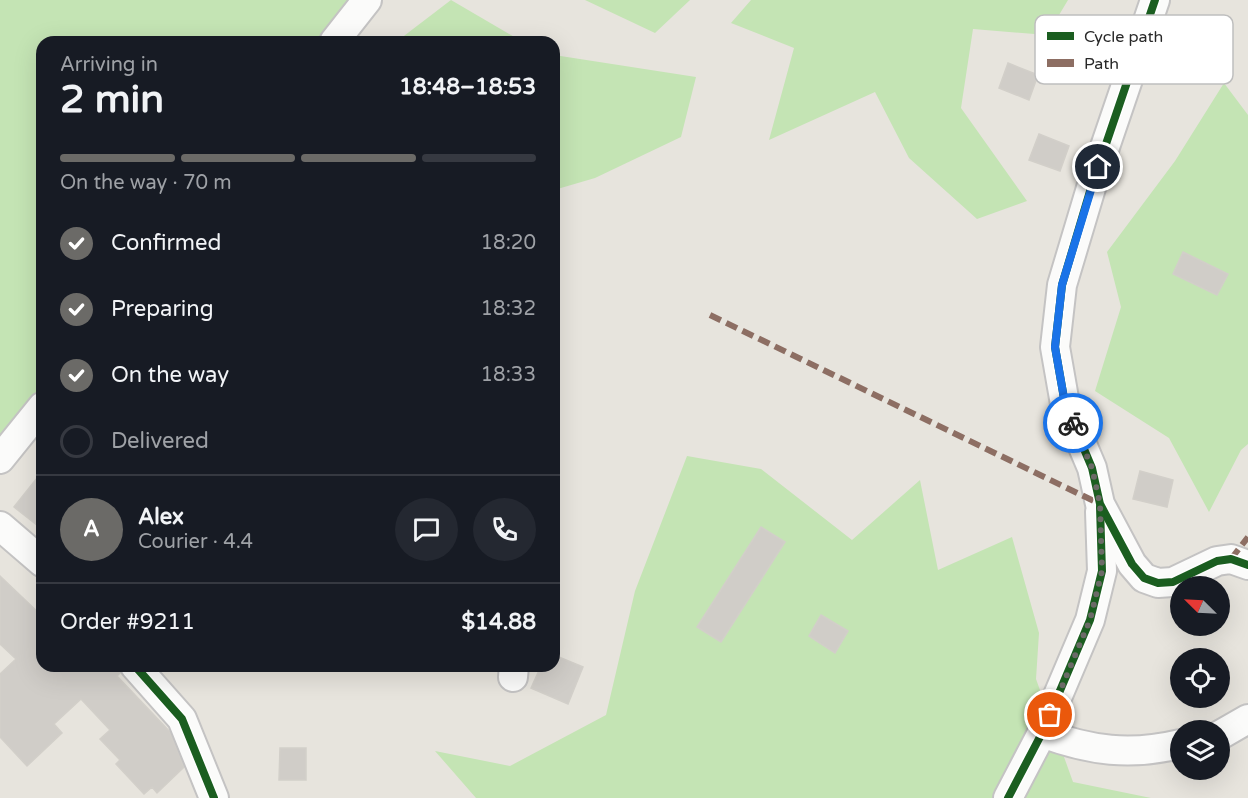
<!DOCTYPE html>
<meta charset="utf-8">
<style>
:root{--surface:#171b24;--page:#242831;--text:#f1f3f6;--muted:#9ea1a6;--line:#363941;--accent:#6b6a67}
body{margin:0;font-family:"Varela Round",sans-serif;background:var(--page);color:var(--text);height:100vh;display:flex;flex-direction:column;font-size:22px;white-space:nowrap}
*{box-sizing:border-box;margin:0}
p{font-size:20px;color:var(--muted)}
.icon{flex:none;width:33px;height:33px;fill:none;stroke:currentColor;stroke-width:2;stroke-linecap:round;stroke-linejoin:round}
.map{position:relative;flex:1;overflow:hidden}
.panel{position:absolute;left:36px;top:36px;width:524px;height:636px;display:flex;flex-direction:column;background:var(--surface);border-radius:18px;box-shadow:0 6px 24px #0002}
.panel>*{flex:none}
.needle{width:39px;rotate:294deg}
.tools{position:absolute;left:1170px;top:576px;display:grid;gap:12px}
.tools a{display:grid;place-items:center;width:60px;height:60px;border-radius:50%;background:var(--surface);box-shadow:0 6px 24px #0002;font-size:30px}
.pin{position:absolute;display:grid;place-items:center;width:51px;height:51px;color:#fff;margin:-26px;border:3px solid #fff;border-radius:50%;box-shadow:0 2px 6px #0007}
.courier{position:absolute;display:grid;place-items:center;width:60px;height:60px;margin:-30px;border:4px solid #1a73e8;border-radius:50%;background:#fff;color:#222;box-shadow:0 2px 8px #0007}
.head em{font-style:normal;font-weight:800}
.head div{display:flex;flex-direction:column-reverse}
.head{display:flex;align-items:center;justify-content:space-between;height:102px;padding:0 24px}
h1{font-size:39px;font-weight:800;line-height:45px}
.bar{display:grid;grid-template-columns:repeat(4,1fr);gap:9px 6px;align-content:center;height:72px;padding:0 24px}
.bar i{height:8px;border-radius:4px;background:var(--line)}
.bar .on{background:var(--accent)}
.bar p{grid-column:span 4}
.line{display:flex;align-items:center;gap:15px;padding:0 24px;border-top:2px solid var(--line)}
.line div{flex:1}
.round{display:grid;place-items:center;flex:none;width:63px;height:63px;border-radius:32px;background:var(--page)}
ol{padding:0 24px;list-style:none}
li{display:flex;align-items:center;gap:18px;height:66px}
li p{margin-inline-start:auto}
li .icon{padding:6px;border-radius:50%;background:var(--accent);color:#fff;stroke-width:4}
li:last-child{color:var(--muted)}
li i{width:33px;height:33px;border:3px solid var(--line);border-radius:50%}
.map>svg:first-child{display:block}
</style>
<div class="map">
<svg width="1248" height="798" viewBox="0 0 1248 798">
<rect width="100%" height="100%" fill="#e7e4dd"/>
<g fill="#c4e4b4">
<path d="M0,0H382L347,42H42V410L0,461Z"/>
<path d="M451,0L523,42H396Z"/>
<path d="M585,0H690L655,33Z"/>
<path d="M751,0H1068L1047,35L973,29L961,108L1027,201L977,219L909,158L875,92L769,140L794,48L731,23Z"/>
<path d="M554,55L696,77L681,137L595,178L554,190Z"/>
<path d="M1224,83L1248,115V444L1241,450L1209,512L1169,438L1095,391L1121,307L1107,252L1175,161Z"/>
<path d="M687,456L761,469L852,540L920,480L938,570L1012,537L1039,633L1036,679L1073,782L1151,798H476L435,751L510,766L606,715L635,591Z"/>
</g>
<g fill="#d0cdc8" stroke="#d2cfc9" stroke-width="1.5">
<path d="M1008,63L1038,75L1029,100L999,88Z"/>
<path d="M1039,134L1069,146L1060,171L1029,160Z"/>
<path d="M1183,252L1228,274L1217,295L1173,274Z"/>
<path d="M1140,471L1173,480L1167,507L1133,499Z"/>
<path d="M42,472V529L14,507Z"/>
<path d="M761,527L785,542L721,642L697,627Z"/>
<path d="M0,576L42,616V666H119L120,673L117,676L170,732L184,767L157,793L152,787L144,794L116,764L120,760L100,739L110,730L81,699L54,724L62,733L27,766L0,737V674L16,659L0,644Z"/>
<path d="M821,615L848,631L835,653L809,636Z"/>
<path d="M554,655L583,667L568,704L531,688L541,666H554Z"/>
<path d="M280,748H306V780H279Z"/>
</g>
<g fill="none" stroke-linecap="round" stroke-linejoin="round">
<defs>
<g id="minor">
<path d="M1155,0L1091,188L1062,285L1055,347L1065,404L1092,468L1100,504L1132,564L1144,578L1158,583L1173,582L1217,561L1231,559L1248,565"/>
<path d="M334,42L367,0"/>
<path d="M0,459L42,407"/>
<path d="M0,526L42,562"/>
<path d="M135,666L182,719L214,798"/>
<path d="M513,677L514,666"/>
<path d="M1042,733C1091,751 1130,756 1180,744"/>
<path d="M1220,735L1248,719"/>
<path d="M1008,798L1042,733L1090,620L1102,571L1100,512"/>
</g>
</defs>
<use href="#minor" stroke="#c4c3c3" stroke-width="32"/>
<use href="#minor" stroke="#fbfbfa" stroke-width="28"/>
<g stroke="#8d6e63" stroke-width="6" stroke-dasharray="12 6" stroke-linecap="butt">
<path d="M710,315L1100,504"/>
<path d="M1231,559L1248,537"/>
</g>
<defs>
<g id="cycleway">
<path d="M1155,0L1091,188L1062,285L1055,347L1065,404L1092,468L1100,504L1132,564L1144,578L1158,583L1173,582L1217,561L1231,559L1248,565"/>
<path d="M135,666L182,719L214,798"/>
<path d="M1008,798L1042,733L1090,620L1102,571L1100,507"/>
</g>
</defs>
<use href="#cycleway" stroke="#fff" stroke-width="11"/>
<use href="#cycleway" stroke="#1b5e20" stroke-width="8"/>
</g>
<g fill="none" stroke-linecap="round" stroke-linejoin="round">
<path stroke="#6b6a67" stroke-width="6" stroke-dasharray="0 10.8" d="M1050,715L1090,620L1102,571L1100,504L1092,468L1073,423"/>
<path stroke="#1a73e8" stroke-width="8" d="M1073,423L1065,404L1055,347L1062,285L1098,167"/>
</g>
<rect x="1035" y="15" width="198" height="69" rx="9" fill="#fff" stroke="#bebebe" stroke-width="1.5"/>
<rect x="1047" y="32" width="27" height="8" fill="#1b5e20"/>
<rect x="1047" y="59" width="27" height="8" fill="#8d6e63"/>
<g font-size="16" fill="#282828">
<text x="1084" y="42">Cycle path</text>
<text x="1084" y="69">Path</text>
</g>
</svg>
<div class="tools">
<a><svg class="needle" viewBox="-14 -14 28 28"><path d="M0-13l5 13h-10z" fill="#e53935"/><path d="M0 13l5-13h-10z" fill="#9ea1a6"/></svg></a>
<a><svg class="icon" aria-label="locate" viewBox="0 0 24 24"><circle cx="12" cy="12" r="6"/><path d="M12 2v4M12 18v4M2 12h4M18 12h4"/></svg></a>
<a><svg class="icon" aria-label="layers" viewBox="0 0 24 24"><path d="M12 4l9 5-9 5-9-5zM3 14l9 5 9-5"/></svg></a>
</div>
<div class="pin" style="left:1050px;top:715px;background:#ea580c"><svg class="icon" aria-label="bag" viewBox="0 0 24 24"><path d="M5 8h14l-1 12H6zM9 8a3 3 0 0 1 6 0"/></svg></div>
<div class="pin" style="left:1098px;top:167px;background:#1f2937"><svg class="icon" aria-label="home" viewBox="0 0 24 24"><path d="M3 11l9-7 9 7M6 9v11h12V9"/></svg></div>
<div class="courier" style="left:1073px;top:423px"><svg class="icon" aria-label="bike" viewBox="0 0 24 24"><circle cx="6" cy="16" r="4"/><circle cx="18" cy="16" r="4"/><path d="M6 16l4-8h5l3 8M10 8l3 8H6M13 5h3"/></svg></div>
<section class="panel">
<div class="head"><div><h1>2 min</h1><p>Arriving in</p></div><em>18:48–18:53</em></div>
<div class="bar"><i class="on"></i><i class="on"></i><i class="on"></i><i></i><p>On the way · 70 m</p></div>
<ol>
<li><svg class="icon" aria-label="check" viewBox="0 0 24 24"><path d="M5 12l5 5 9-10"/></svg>Confirmed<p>18:20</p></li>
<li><svg class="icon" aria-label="check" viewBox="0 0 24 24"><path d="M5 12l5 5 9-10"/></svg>Preparing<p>18:32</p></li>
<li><svg class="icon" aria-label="check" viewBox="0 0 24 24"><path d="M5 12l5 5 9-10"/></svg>On the way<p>18:33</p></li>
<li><i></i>Delivered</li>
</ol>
<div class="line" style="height:108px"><b class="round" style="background:var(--accent);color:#fff">A</b><div><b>Alex</b><p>Courier · 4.4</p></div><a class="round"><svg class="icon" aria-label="chat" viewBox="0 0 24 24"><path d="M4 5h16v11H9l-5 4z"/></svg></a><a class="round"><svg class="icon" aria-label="phone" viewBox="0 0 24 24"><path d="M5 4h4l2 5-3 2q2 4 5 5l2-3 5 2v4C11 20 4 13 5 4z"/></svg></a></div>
<div class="line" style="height:78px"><div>Order #9211</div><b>$14.88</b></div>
</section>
</div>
